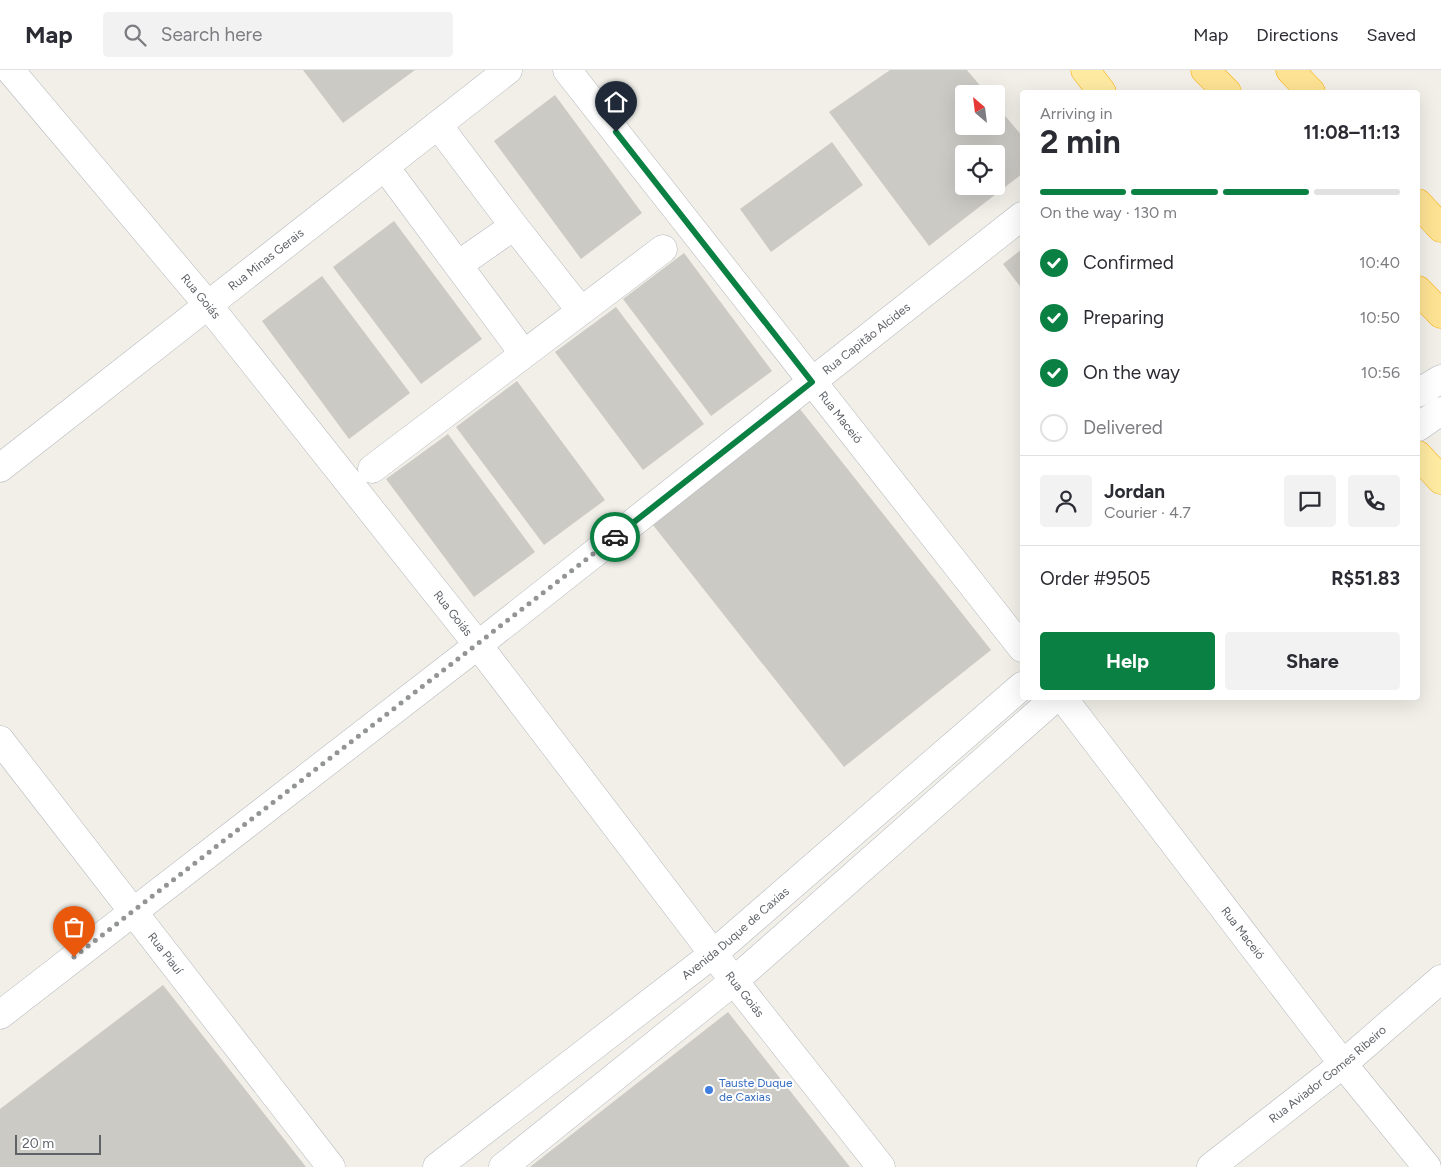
<!DOCTYPE html>
<meta charset="utf-8">
<style>
:root{--surface:#fff;--page:#f2f2f3;--text:#2b2b33;--muted:#7c7c81;--line:#e1e1e2;--accent:#0b8043}
body{margin:0;font-family:Figtree,sans-serif;background:var(--page);color:var(--text);height:100vh;display:flex;flex-direction:column;font-size:19px;white-space:nowrap}
*{box-sizing:border-box;margin:0}
p{font-size:16px;color:var(--muted)}
.icon{flex:none;width:28px;height:28px;fill:none;stroke:currentColor;stroke-width:2;stroke-linecap:round;stroke-linejoin:round}
.map{position:relative;flex:1;overflow:hidden}
.drawer{position:absolute;left:1020px;top:20px;width:400px;height:610px;display:flex;flex-direction:column;background:var(--surface);border-radius:5px;box-shadow:0 5px 20px #0002}
.drawer>*{flex:none}
.needle{width:32px;rotate:332deg}
.controls{position:absolute;left:955px;top:15px;display:grid;gap:10px}
.controls a{display:grid;place-items:center;width:50px;height:50px;border-radius:5px;background:var(--surface);box-shadow:0 5px 20px #0002;font-size:25px}
.scale{position:absolute;left:15px;bottom:12px;width:86px;box-sizing:border-box;padding-left:5px;border:2px solid #5f6368;border-top:0;font-size:14px;line-height:18px;white-space:nowrap;color:#5f6368;-webkit-text-stroke:4px #fff;paint-order:stroke}
.pin{position:absolute;display:grid;place-items:center;width:42px;height:42px;color:#fff;margin:-51px -21px;border-radius:50% 50% 50% 0;rotate:-45deg;box-shadow:0 0 5px #0007}
.pin .icon{rotate:45deg}
.courier{position:absolute;display:grid;place-items:center;width:50px;height:50px;margin:-25px;border:4px solid #0b8043;border-radius:50%;background:#fff;color:#222;box-shadow:0 1px 6px #0007}
.overview em{font-style:normal;font-weight:700}
.overview div{display:flex;flex-direction:column-reverse}
.overview{display:flex;align-items:center;justify-content:space-between;height:85px;padding:0 20px}
h1{font-size:32px;font-weight:700;line-height:38px}
.bar{display:grid;grid-template-columns:repeat(4,1fr);gap:8px 5px;align-content:center;height:60px;padding:0 20px}
.bar i{height:6px;border-radius:4px;background:var(--line)}
.bar .current{background:var(--accent)}
.bar p{grid-column:span 4}
.line{display:flex;align-items:center;gap:12px;padding:0 20px;border-top:1px solid var(--line)}
.line div{flex:1}
.round{display:grid;place-items:center;flex:none;width:52px;height:52px;border-radius:5px;background:var(--page)}
ol{padding:0 20px;list-style:none}
li{display:flex;align-items:center;gap:15px;height:55px}
li p{margin-inline-start:auto}
li .icon{padding:5px;border-radius:50%;background:var(--accent);color:#fff;stroke-width:4}
li:last-child{color:var(--muted)}
li i{width:28px;height:28px;border:2px solid var(--line);border-radius:50%}
.action{display:flex;gap:10px;margin-top:auto;padding:10px 20px}
.action a{flex:1;height:58px;border-radius:5px;background:var(--accent);color:#fff;font-size:20px;font-weight:700;line-height:58px;text-align:center}
.action a+a{background:var(--page);color:var(--text)}
header{display:flex;align-items:center;gap:30px;box-sizing:border-box;height:70px;padding:0 25px;background:var(--surface);border-bottom:1px solid var(--line)}
header strong{font-size:24px}
nav{display:flex;gap:28px;margin-inline-start:auto;font-size:18px}
.search{width:350px;height:45px;background:var(--page);display:flex;align-items:center;gap:12px;box-sizing:border-box;padding:0 18px;border-radius:5px;color:var(--muted);font-size:19px}
.map>svg:first-child{display:block}
</style>
<header>
<strong>Map</strong>
<div class="search"><svg class="icon" aria-label="search" viewBox="0 0 24 24"><circle cx="10" cy="10" r="6"/><path d="M15 15l6 6"/></svg>Search here</div>
<nav><a>Map</a><a>Directions</a><a>Saved</a></nav>
</header>
<div class="map">
<svg width="1441" height="1097" viewBox="0 0 1441 1097">
<rect width="100%" height="100%" fill="#f1efe8"/>
<g fill="#cccac5" fill-rule="evenodd">
<path d="M303,0H415L343,53Z"/>
<path d="M890,0H967L987,24H964V56H996V35L1022,66V104L929,176L829,42ZM964,84H996V116H964Z"/>
<path d="M555,25L642,143L581,189L494,71Z"/>
<path d="M832,72L863,115L771,182L740,139Z"/>
<path d="M394,151L482,269L421,314L333,197Z"/>
<path d="M1022,179V219L1003,194Z"/>
<path d="M684,183L772,301L711,346L623,229Z"/>
<path d="M322,206L410,323L349,369L262,251Z"/>
<path d="M616,237L704,354L643,400L555,282Z"/>
<path d="M517,311L605,430L544,475L456,357Z"/>
<path d="M800,339L991,580L844,697L653,455Z"/>
<path d="M448,364L535,482L474,527L386,409Z"/>
<path d="M163,915L306,1097H0V1039Z"/>
<path d="M728,942L850,1097H530Z"/>
</g>
<g fill="none" stroke-linecap="round" stroke-linejoin="round">
<defs>
<g id="minor">
<path id="s1" d="M10,0L208,235L478,575L734,911L881,1097"/>
<path id="s2" d="M567,0L1022,578"/>
<path d="M438,55L514,156L581,241"/>
<path d="M385,97L524,284"/>
<path d="M458,195L514,156"/>
<path id="s3" d="M0,398L508,0"/>
<path d="M372,399L663,179"/>
<path id="s4" d="M1063,628L1343,994L1427,1097"/>
<path id="s5" d="M0,670L331,1097"/>
<path id="s6" d="M0,945L478,575L1022,146"/>
<path id="s7" d="M1211,1097L1343,994L1441,909"/>
</g>
<g id="secondary">
<path d="M1418,323L1441,309"/>
<path d="M1418,357L1441,341"/>
<path id="s8" d="M437,1097L713,884L1022,616"/>
<path d="M503,1097L734,911L1055,628"/>
</g>
<g id="trunk">
<path d="M1085,0L1102,22"/>
<path d="M1418,385L1441,410"/>
</g>
<g id="motorway">
<path d="M1205,0L1227,22"/>
<path d="M1290,0L1311,22"/>
<path d="M1418,133L1441,158"/>
<path d="M1418,220L1441,244"/>
</g>
</defs>
<use href="#minor" stroke="#b5b8bc" stroke-width="29"/>
<use href="#secondary" stroke="#b6babf" stroke-width="29"/>
<use href="#trunk" stroke="#f9ab00" stroke-width="29"/>
<use href="#motorway" stroke="#f9ab00" stroke-width="29"/>
<use href="#minor" stroke="#fff" stroke-width="28"/>
<use href="#secondary" stroke="#fff" stroke-width="28"/>
<use href="#trunk" stroke="#feeaa1" stroke-width="28"/>
<use href="#motorway" stroke="#fde293" stroke-width="28"/>
</g>
<g fill="none" stroke-linecap="round" stroke-linejoin="round">
<path stroke="#929495" stroke-width="5" stroke-dasharray="0 9" d="M74,887L615,467"/>
<path stroke="#0b8043" stroke-width="6" d="M615,467L812,312L616,62"/>
</g>
<circle fill="#3f7fe0" stroke="#fff" stroke-width="2" cx="709" cy="1020" r="5"/>
<g text-anchor="middle" stroke-width="4" stroke-linejoin="round" paint-order="stroke">
<g font-size="12" fill="#5f6368" stroke="#fff">
<text dy="4" stroke="none"><textPath href="#s3" startOffset="338">Rua Minas Gerais</textPath></text>
<text dy="4" stroke="none"><textPath href="#s1" startOffset="296">Rua Goiás</textPath></text>
<text dy="4" stroke="none"><textPath href="#s6" startOffset="1099">Rua Capitão Alcides</textPath></text>
<text dy="4" stroke="none"><textPath href="#s2" startOffset="442">Rua Maceió</textPath></text>
<text dy="4" stroke="none"><textPath href="#s1" startOffset="701">Rua Goiás</textPath></text>
<text dy="4" stroke="none"><textPath href="#s8" startOffset="379">Avenida Duque de Caxias</textPath></text>
<text dy="4" stroke="none"><textPath href="#s4" startOffset="296">Rua Maceió</textPath></text>
<text dy="4" stroke="none"><textPath href="#s5" startOffset="270">Rua Piauí</textPath></text>
<text dy="4" stroke="none"><textPath href="#s1" startOffset="1181">Rua Goiás</textPath></text>
<text dy="4" stroke="none"><textPath href="#s7" startOffset="149">Rua Aviador Gomes Ribeiro</textPath></text>
</g>
<g font-size="12" fill="#366cbe" stroke="#fff" text-anchor="start">
<text x="719" y="1017">Tauste Duque<tspan x="719" dy="14">de Caxias</tspan></text>
</g>
</g>
</svg>
<div class="controls">
<a><svg class="needle" viewBox="-14 -14 28 28"><path d="M0-13l5 13h-10z" fill="#e53935"/><path d="M0 13l5-13h-10z" fill="#7c7c81"/></svg></a>
<a><svg class="icon" aria-label="locate" viewBox="0 0 24 24"><circle cx="12" cy="12" r="6"/><path d="M12 2v4M12 18v4M2 12h4M18 12h4"/></svg></a>
</div>
<div class="scale">20 m</div>
<div class="pin" style="left:74px;top:887px;background:#ea580c"><svg class="icon" aria-label="bag" viewBox="0 0 24 24"><path d="M5 8h14l-1 12H6zM9 8a3 3 0 0 1 6 0"/></svg></div>
<div class="pin" style="left:616px;top:62px;background:#1f2937"><svg class="icon" aria-label="home" viewBox="0 0 24 24"><path d="M3 11l9-7 9 7M6 9v11h12V9"/></svg></div>
<div class="courier" style="left:615px;top:467px"><svg class="icon" aria-label="car" viewBox="0 0 24 24"><path d="M5 17H2v-5l4-1 3-4h7l3 4 3 1v5h-3M9 17h6M6 11h13"/><circle cx="7" cy="17" r="2"/><circle cx="17" cy="17" r="2"/></svg></div>
<section class="drawer">
<div class="overview"><div><h1>2 min</h1><p>Arriving in</p></div><em>11:08–11:13</em></div>
<div class="bar"><i class="current"></i><i class="current"></i><i class="current"></i><i></i><p>On the way · 130 m</p></div>
<ol>
<li><svg class="icon" aria-label="check" viewBox="0 0 24 24"><path d="M5 12l5 5 9-10"/></svg>Confirmed<p>10:40</p></li>
<li><svg class="icon" aria-label="check" viewBox="0 0 24 24"><path d="M5 12l5 5 9-10"/></svg>Preparing<p>10:50</p></li>
<li><svg class="icon" aria-label="check" viewBox="0 0 24 24"><path d="M5 12l5 5 9-10"/></svg>On the way<p>10:56</p></li>
<li><i></i>Delivered</li>
</ol>
<div class="line" style="height:90px"><a class="round"><svg class="icon" aria-label="person" viewBox="0 0 24 24"><circle cx="12" cy="8" r="4"/><path d="M4 21q1-7 8-7t8 7"/></svg></a><div><b>Jordan</b><p>Courier · 4.7</p></div><a class="round"><svg class="icon" aria-label="chat" viewBox="0 0 24 24"><path d="M4 5h16v11H9l-5 4z"/></svg></a><a class="round"><svg class="icon" aria-label="phone" viewBox="0 0 24 24"><path d="M5 4h4l2 5-3 2q2 4 5 5l2-3 5 2v4C11 20 4 13 5 4z"/></svg></a></div>
<div class="line" style="height:65px"><div>Order #9505</div><b>R$51.83</b></div>
<div class="action"><a>Help</a><a>Share</a></div>
</section>
</div>
